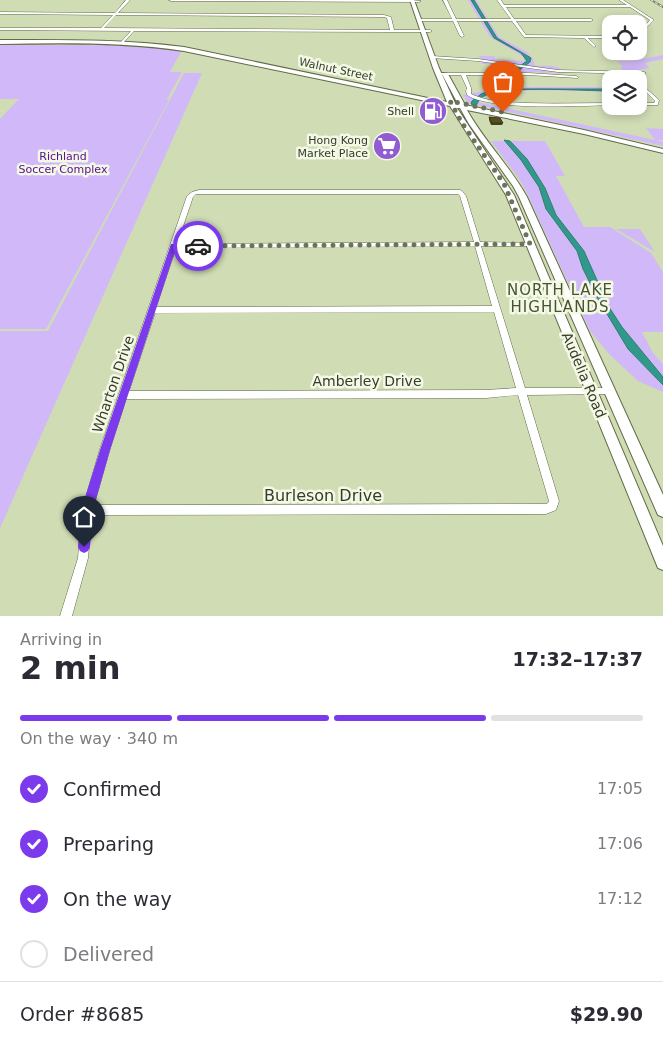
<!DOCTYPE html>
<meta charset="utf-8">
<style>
:root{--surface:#fff;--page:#f7f7f7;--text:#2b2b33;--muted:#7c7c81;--line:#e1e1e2;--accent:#7c3aed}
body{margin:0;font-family:"DejaVu Sans",sans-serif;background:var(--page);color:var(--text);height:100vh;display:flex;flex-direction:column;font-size:19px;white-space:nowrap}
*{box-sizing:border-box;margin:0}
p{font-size:16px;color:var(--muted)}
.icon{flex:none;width:28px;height:28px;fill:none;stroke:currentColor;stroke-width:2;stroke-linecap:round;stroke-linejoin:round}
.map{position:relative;height:616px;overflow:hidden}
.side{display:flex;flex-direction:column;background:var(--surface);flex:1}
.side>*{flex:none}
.buttons{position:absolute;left:602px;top:15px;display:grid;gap:10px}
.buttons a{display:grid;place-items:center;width:45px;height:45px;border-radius:10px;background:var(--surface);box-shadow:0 2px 8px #0003;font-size:25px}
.pin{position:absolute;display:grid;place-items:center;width:42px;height:42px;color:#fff;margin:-51px -21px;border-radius:50% 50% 50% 0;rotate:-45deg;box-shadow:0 0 5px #0007}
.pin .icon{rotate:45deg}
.courier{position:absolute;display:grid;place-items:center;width:50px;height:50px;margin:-25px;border:4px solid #7c3aed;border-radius:50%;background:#fff;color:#222;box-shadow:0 1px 6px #0007}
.summary em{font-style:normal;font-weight:700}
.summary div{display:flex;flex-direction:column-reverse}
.summary{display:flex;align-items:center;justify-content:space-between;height:85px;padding:0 20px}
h1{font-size:32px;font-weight:700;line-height:38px}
.bar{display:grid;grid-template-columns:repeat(4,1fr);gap:8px 5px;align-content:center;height:60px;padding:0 20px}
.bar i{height:6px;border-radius:4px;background:var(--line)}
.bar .on{background:var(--accent)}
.bar p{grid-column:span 4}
.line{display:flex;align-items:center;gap:12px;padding:0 20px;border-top:1px solid var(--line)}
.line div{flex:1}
ol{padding:0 20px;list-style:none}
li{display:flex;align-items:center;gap:15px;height:55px}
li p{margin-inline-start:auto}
li .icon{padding:5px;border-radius:50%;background:var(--accent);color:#fff;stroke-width:4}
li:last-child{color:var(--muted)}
li i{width:28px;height:28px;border:2px solid var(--line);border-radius:50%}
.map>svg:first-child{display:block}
</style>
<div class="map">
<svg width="663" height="616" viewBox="0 0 663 616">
<rect width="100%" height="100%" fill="#cfdcb4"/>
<g fill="#d1b9f9">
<path d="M468,0H476L499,37L527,52L533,59L535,66C546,66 559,64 565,73L519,72L510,87H611V92C588,92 488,85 477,102L655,140L646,128L663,129V140H656L663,142V146L468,103L463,95C483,90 497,93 508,72H494L490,64H482L479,56H494L495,59L524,61V57L490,37Z"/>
<path d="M0,45H109L182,50L170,72H182L167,99L169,100L46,329H0V119L19,99H0Z"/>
<path d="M663,55V59L645,63L650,68L637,70L635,79H621L624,71L620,68L623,67L617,61H632Z"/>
<path d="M184,73H202L0,528V331H48Z"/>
<path d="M491,141H545L565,176H556L584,227H610L651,253L663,272V332H642L653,353L663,364V392L638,381L611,356L590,331L525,189L517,176Z"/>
<path d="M616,229H640L655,252Z"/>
</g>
<g fill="#31998b" stroke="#327d6e">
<path d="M471,0H474L497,38L531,58L530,62L513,75L504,89H611V91C584,91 508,85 486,95C481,97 478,101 476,106L471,104L472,101L481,94L500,88L510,73L527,61L521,53L494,38Z"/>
<path d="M504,140L510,141L527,159L545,188L556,215L584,251L609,307L622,327L663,377V385L628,349L598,299L583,269L577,251L546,209L539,187L521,160Z"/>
</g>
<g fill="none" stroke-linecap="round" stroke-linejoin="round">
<defs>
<g id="minor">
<path d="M126,0H130L118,13L384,15L391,17L394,30H430L432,31L430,32H392L134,31L122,44L120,43L131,31L0,30V28H101L113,15L0,14V12L115,13ZM116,15L384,17L387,18L390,30L104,28Z"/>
<path d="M169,0H411L421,1L419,2L171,1Z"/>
<path d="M443,0H447L456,19H511L497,0H501L504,5H627L619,0H623L654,20L639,35V32L650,20L630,7H506L514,19H591L593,20L591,21H516L526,35L611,36V38H588L596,46L594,47L584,38L524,37L512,21H457L464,36L462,37L460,36L453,21H419L417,20L419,19H452Z"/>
<path d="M432,56L478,59L558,70L644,72L646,73L644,74L558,72L478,61L431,58L430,57Z"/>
<path d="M438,73H528L576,76L578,77V78L528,75H466L471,88V94C488,102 507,102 525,103C554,104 582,103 611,103V105C580,106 491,111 467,95L466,91L467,88L461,75H437V73Z"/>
<path d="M615,76L633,78L635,79L613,78V77Z"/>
<path d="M639,82L659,100L658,105H639V103H654L655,101L639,85Z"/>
<path d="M199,190H460L462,191L466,196L480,242L532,243L533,244L532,245L530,246H481L525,388H610L613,389L614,391L613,393L610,394L527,395L559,501L556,510L546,514L92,515L88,558L72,616H60L78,558L82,510L100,449L187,196L192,192ZM196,194H458L460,196L474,242L177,244L193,197ZM475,246L492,306L156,307L176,248ZM494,312L516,388L486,390L129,391L155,313ZM518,395L549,501L548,503L546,504L94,505L110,449L126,399L486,398Z"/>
</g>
<path id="secondary" d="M410,0H414L439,68L455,103L458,104L442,74L443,73L448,74L465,105L584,130L663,149V153L584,134L467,110C484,141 510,166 527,197L663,495V517L658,515L519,197L513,186L469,124L460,108H457L514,195L663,546V570L658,568L506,195L450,106L184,51C123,42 62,43 0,44V40C62,40 123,39 184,47L447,102L433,68Z"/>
</defs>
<use href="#minor" stroke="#606b47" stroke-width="1"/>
<use href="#secondary" stroke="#606b47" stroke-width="2"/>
<use href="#minor" fill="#fff" fill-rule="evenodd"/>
<use href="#secondary" fill="#fff" fill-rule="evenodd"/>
<defs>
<path id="rail" d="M651,0L663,7"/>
</defs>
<use href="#rail" stroke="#778066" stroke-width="2"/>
<use href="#rail" stroke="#f3f9e5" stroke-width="1" stroke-dasharray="2.5" stroke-linecap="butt"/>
</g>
<path fill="#49441d" d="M489,117L503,123L502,125H491L489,120Z"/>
<path fill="#554f22" stroke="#3c3718" d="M489,117L500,118L503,123H492Z"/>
<path fill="#7c3aed" d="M171,244H198L202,246L198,248H176L110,450L93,510L90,547L88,551L84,553L80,551L78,547L81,510L100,450Z"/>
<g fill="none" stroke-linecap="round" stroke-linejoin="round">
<path stroke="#6c735b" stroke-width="5" stroke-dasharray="0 9" d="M198,246L530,244L504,184L462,123L450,101L503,112"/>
</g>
<defs>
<symbol id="fuel-disc" viewBox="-11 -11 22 22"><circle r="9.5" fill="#925bd4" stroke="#f3f9e5"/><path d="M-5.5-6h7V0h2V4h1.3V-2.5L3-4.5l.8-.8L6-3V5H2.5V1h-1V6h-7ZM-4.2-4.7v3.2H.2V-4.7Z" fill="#fff"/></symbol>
<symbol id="supermarket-disc" viewBox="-11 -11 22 22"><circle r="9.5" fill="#925bd4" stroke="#f3f9e5"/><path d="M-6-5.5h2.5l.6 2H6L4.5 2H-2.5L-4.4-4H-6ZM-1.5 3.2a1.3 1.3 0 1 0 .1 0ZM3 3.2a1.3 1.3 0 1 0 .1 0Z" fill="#fff"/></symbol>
</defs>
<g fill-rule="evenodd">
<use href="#fuel-disc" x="417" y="95" width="32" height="32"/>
<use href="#supermarket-disc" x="371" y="130" width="32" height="32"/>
</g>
<g text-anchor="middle" stroke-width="5" stroke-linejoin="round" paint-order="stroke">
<g font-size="11" fill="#363b2b" stroke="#f3f9e5">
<text transform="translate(336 69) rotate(12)" y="4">Walnut Street</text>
</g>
<g font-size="11" fill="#363b2b" stroke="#f3f9e5" text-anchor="end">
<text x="414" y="115">Shell</text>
<text x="368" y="144">Hong Kong<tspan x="368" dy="13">Market Place</tspan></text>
</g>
<g font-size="11" fill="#580d93" stroke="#f3f9e5">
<text x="63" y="160">Richland<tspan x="63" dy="13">Soccer Complex</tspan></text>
</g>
<g font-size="14" fill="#363b2b" stroke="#f3f9e5">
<text transform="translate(584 375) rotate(67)" y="5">Audelia Road</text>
<text x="367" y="386">Amberley Drive</text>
<text transform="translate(113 384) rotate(-71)" y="5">Wharton Drive</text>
</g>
<g font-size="15" letter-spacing="1" fill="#495331" stroke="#f3f9e5">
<text x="560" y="295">NORTH LAKE<tspan x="560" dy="17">HIGHLANDS</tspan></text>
</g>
<g font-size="16" fill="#363b2b" stroke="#f3f9e5">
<text x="323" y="501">Burleson Drive</text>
</g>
</g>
</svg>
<div class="buttons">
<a><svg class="icon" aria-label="locate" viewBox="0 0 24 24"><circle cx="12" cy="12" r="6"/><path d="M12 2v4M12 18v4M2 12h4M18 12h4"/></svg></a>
<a><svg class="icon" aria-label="layers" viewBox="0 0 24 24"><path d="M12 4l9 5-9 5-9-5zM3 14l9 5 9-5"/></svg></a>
</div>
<div class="pin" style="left:503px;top:112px;background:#ea580c"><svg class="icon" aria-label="bag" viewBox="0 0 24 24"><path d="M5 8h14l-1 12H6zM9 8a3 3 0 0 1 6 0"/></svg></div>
<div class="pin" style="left:84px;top:547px;background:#1f2937"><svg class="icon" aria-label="home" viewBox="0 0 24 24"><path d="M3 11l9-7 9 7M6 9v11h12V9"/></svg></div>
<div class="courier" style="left:198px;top:246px"><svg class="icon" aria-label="car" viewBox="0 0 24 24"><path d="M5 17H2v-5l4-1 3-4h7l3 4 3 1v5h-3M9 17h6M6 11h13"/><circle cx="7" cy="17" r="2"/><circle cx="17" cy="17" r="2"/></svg></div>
</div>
<section class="side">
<div class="summary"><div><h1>2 min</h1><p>Arriving in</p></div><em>17:32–17:37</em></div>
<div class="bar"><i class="on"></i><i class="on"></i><i class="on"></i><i></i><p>On the way · 340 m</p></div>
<ol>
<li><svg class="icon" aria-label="check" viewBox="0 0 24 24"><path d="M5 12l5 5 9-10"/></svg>Confirmed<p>17:05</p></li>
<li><svg class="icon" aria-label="check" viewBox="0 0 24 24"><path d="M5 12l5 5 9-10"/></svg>Preparing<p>17:06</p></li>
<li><svg class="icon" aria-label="check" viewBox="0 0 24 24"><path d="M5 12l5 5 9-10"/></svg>On the way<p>17:12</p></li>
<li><i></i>Delivered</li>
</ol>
<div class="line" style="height:65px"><div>Order #8685</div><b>$29.90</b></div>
</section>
